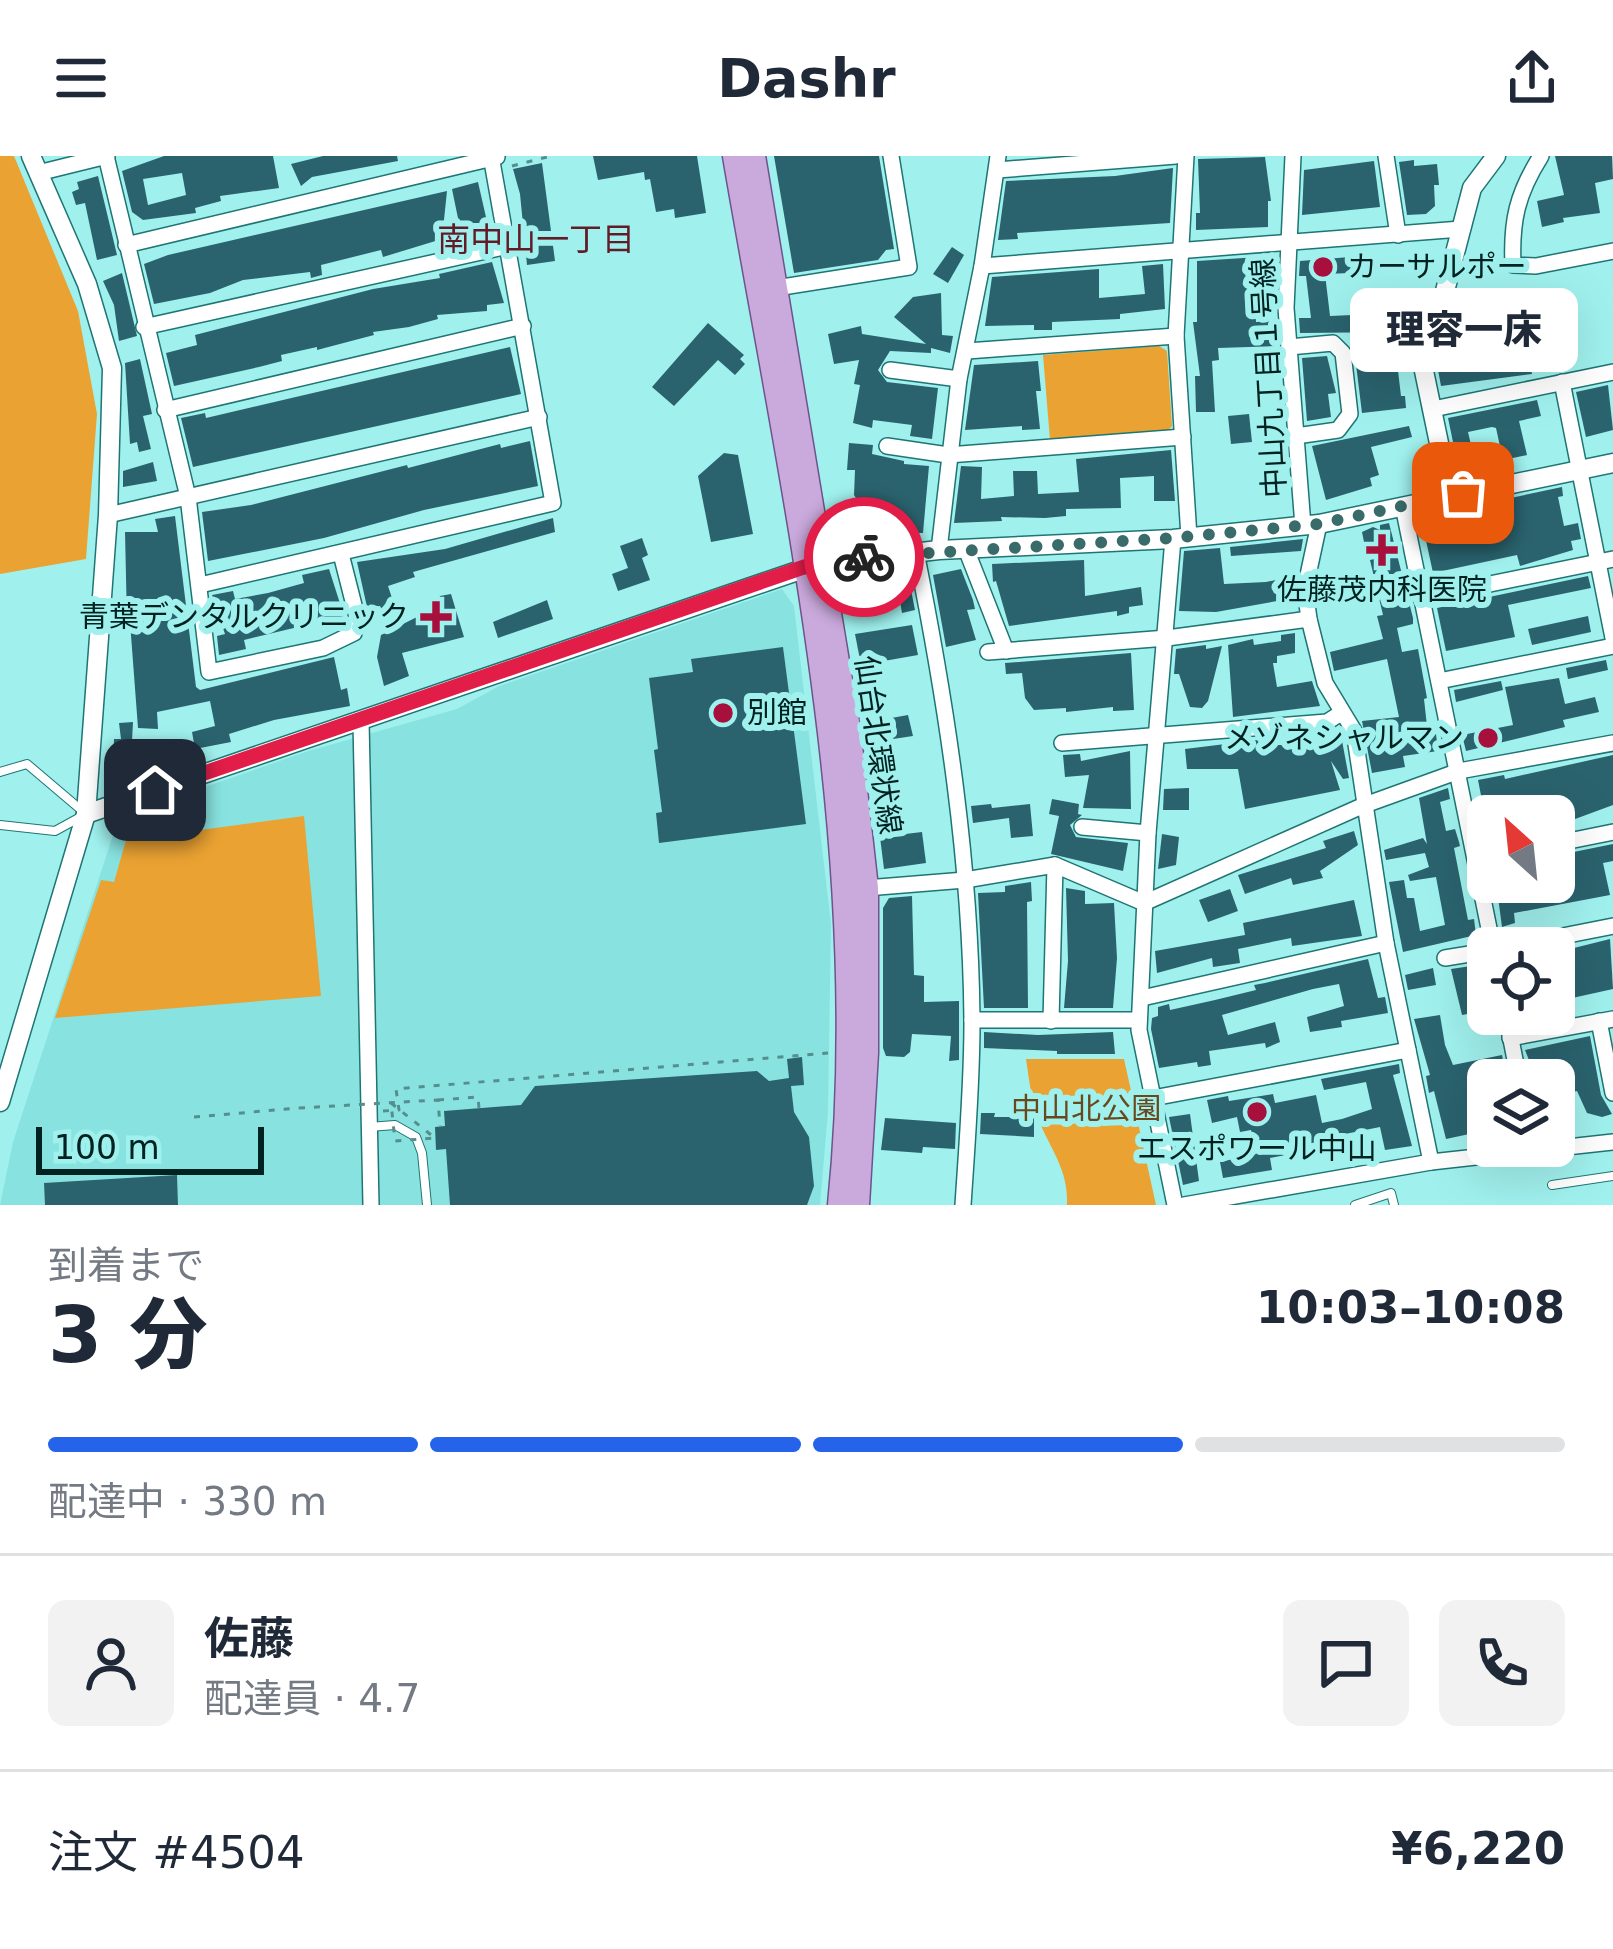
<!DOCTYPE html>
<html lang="ja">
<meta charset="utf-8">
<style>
:root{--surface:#fff;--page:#f2f2f3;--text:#1f2937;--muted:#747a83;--line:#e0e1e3;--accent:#2563eb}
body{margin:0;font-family:"DejaVu Sans","Noto Sans JP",sans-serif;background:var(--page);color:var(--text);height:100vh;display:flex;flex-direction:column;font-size:45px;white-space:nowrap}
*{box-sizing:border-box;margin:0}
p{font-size:39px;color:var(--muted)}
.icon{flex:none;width:66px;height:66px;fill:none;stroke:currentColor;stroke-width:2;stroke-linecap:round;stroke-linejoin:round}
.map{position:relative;height:1049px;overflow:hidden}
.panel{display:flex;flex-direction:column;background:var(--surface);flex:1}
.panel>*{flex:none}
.needle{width:78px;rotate:333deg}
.controls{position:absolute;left:1467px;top:639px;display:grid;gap:24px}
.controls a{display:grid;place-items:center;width:108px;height:108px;border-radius:18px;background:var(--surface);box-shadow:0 12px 48px #0002;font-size:60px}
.scale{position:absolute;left:36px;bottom:30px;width:228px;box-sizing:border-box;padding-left:12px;border:6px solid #002322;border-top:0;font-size:33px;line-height:42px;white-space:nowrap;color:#002322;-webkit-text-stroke:9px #a0f1ee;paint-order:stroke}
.pin{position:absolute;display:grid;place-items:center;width:102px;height:102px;color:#fff;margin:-51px;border-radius:24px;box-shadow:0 6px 18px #0006}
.courier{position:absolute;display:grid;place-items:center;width:120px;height:120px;margin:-60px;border:9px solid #e11d48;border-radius:50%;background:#fff;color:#222;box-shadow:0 3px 15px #0007}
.bubble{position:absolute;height:84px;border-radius:18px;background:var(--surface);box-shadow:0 12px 48px #0002;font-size:39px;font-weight:800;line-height:84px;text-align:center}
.headline em{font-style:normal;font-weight:800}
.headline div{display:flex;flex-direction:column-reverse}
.headline{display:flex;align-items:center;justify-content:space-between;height:204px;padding:0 48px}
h1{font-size:78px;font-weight:800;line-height:90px}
.bar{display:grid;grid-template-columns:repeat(4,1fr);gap:18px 12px;align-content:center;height:144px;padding:0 48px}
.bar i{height:15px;border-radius:9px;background:var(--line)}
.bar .current{background:var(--accent)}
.bar p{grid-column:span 4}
.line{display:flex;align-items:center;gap:30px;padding:0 48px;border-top:3px solid var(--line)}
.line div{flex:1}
.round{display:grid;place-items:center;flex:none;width:126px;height:126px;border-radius:18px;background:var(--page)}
header{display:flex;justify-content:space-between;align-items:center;height:156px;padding:0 48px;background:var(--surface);font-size:54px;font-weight:800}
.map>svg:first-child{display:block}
</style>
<header><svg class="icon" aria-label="menu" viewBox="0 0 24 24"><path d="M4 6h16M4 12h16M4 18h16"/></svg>Dashr<svg class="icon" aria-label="share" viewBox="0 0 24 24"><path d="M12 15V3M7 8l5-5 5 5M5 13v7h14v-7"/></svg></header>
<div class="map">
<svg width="1613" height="1049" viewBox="0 0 1613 1049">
<rect width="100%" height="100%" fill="#a0f1ee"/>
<path fill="#88e3e0" d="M782,433L794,450L831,768L828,956L820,1049H0L13,986L114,676L136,655L308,595L457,553L499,530Z"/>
<g fill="#eaa232">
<path d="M0,0H14L78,155L97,258L86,403L0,418Z"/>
<path d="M1159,190L1167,195L1172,270L1164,279L1050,284L1043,199Z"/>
<path d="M304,660L321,840L55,862L101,724L114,726L126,684Z"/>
<path d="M1026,903H1124L1156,1049H1067C1069,1013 1049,992 1037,960C1031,942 1029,922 1026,903Z"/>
</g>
<g fill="#2a636e" fill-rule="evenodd">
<path d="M164,0H273L279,32L220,40L221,45L195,52L196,57L143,64L132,56L122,15ZM182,17L186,39L148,49L143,23Z"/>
<path d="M323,0H397L398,5L312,21L301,30L291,8Z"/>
<path d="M593,0H697L706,57L675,62L674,53L656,56L650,23L645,24L644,16L598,24Z"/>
<path d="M774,0H879L894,93L886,94L878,104L794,117Z"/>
<path d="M1555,0H1612L1613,23L1595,27L1600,57L1563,62L1564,66L1542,71L1537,45L1564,39Z"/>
<path d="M1265,1L1271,45H1268V71L1196,74V57H1200L1198,3Z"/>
<path d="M1414,4V10L1437,8L1439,29H1434L1435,50L1426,58L1407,59L1399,6Z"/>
<path d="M1374,5L1380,51L1302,59L1304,14Z"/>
<path d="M542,7L555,105L527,109L520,38L513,13Z"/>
<path d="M1173,12L1170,67L1017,77L1018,83L998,84L1006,25L1115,20Z"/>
<path d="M98,20L117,99L97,104L85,47L76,49L72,36L79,33L77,26Z"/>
<path d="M478,26L488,70L461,77L452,33Z"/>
<path d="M447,35L442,83L383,101L381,94L321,109L322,119L311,122L310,116L243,124L210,137L154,148L144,108L168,99Z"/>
<path d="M952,91L964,99L948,127L933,118Z"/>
<path d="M1259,101V121H1253L1256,166L1275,165L1277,190L1218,192L1219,204L1212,205L1215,256H1196L1195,220H1200L1193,166H1197V105Z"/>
<path d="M1350,101L1351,117L1325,118L1330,160L1397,157L1399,176L1300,177L1299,162H1311L1306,120H1299L1300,105Z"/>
<path d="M492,106L504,147L487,149V155L437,159L438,163L409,171L373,176L374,179L317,194V191L281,199L282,205L259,211L174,230L166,197L197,189L195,179L373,133L440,122L439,118Z"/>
<path d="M1163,108L1165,153L1120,158V163L1052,166V174H1034V169L985,170L992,121L1099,113V142L1145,138L1142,110Z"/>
<path d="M122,117L137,180L119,185L114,149L103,125Z"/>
<path d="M941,137L942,179L953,180L950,197L931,192V197L890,195L878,214L887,226L938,232L932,283L910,280L912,269L873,264L872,272L853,267L860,229L854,228L859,204L834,208L828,178L861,170L862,178L926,188L894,161L913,141Z"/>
<path d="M708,167L744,199L740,203L745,208L735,219L718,204L674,250L652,231Z"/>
<path d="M1401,183L1402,198H1396L1401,240H1405L1406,252L1362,257L1354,192Z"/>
<path d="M510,191L521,238L193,311L181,262L205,257L206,262Z"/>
<path d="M1527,195L1532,218L1441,230L1438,214L1453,211L1454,216Z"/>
<path d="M1327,200L1336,237L1328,238L1331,261L1307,265L1302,202Z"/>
<path d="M140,203L152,258L143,260L151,293L139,296L137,286L130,288L125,207Z"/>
<path d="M1038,205L1041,235H1036L1040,273L1022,274V270L965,274L974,209Z"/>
<path d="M1608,229L1613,274L1586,281L1576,236Z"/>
<path d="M1537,244L1541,260L1519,265L1527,299L1503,304L1496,272L1492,271L1468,276L1475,306L1458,310L1448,262Z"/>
<path d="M1249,258L1252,286L1231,288L1228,260Z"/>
<path d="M1409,270L1412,281L1371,291L1379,319L1370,322L1372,330L1326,344L1312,290Z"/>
<path d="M530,285L538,330L424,354L324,382L208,405L202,356L251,349L407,309L408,312L500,288L501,292Z"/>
<path d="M849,287L873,289L872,298L904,305V308L929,310L923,377H909L877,361L881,347L861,350L854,339L855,314H847Z"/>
<path d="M1171,294L1175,345H1154V320L1120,322L1121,352L1066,353V360L1045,362L1001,361L1002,365L954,367L961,310L982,311L981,343L1014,340L1013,315H1037L1038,338L1079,336L1076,303Z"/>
<path d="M724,297L738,299L753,378L711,386L698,320Z"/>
<path d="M153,306L157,325L123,331V315Z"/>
<path d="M1562,331L1563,340L1558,341L1564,370L1578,367L1581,383L1571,385L1573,394L1520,410L1517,399L1433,417L1421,361Z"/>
<path d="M175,360L196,531L200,534L334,501L341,534L347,532L350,550L274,564L229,578L231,586L195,593L192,576L215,570L210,545L157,556L158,573L138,572L130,466H127L125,376H158L155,363Z"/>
<path d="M553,362L555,376L413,416L415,421L388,430L401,469L437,451L440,440L451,438L464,481L402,497L409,520L384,530L377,501L381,479L392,474L380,450L367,451L357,406L445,393Z"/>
<path d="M1389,367L1413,462V468L1397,472L1402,496L1418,493L1427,542L1424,543L1428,579L1436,578L1438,595L1403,600L1405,611L1372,617L1362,565L1399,561L1387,503L1334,515L1330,496L1383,483L1377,460L1383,459L1370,404L1384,401L1382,389L1365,391L1362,376L1373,371L1380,374V369Z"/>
<path d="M642,382L648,399L642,402L650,424L618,435L612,418L628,412L620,390Z"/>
<path d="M1303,383L1301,395L1231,400L1230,391Z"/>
<path d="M1220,392L1224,428L1266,426L1295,420L1294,442L1216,456L1179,455L1184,395Z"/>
<path d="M1084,404L1085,440L1141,431L1143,449L1129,451V457L1117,460V455L1009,470L996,425L993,426L992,408Z"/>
<path d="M329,413L344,460L244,484L246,493L219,499L217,480L225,478L212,439L233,435L235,443L268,437L304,427L302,419Z"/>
<path d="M961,413L973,444L975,453L967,454L976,484L946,491L933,419Z"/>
<path d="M907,414L915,454L902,457L895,416Z"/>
<path d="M1588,420L1591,432L1508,449L1515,481L1446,495L1437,452Z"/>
<path d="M547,444L553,463L498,482L493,466Z"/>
<path d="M1588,460L1591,476L1532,489L1528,473Z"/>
<path d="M912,469L918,499L861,509L855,478Z"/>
<path d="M1295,477V497L1277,500V507H1273L1277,531L1312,525L1320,550L1233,561L1228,489L1253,483L1254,489L1281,485V479Z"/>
<path d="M1206,489V493L1222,490L1208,545L1202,552L1190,551L1179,518H1174L1176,493Z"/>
<path d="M783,491L806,668L659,687L656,657L662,656L654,594L658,593L649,522L693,516L691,503Z"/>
<path d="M1131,497L1134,554L1113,555V551L1066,556V552L1034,554L1025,542L1022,517L1006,518L1005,507Z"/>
<path d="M1606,504L1608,514L1568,523L1566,512Z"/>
<path d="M1559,522L1565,548L1595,541L1599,556L1563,564L1565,571L1466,595L1462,579L1513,569L1505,531Z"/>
<path d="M1501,525L1503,534L1456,546L1454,534Z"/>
<path d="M908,559L913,580L873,586L869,566Z"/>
<path d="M133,566L131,604L141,605L140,620H126V613L113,611L114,583H121L119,567Z"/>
<path d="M1340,574L1349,622L1343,623L1331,605L1340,634L1245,653L1238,613H1187L1185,593L1258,584L1259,589H1285L1331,582V577Z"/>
<path d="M1130,595L1131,653L1083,652L1089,619L1065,621L1063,599L1080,598L1081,605Z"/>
<path d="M1613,599V649L1567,666L1562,656L1551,660H1485L1478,624L1504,619L1505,623Z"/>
<path d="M1189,632V654H1163L1164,633Z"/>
<path d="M1448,632L1450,643L1440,646L1446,675L1455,673L1459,686L1460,690L1454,692L1468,764L1474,763L1476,779L1403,796L1389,726L1404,724L1407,742H1414L1420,775L1445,769L1436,721L1410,725L1408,719L1429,711L1425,697L1386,704L1384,694L1423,682L1427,688L1419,642Z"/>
<path d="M1052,643L1079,648L1078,658L1082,659L1070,669L1076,681L1128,687L1123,715L1051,698L1059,660L1049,658Z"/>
<path d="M991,648L992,652L1030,648L1033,680L1011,682L1009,662L973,667L971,650Z"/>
<path d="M1354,675L1358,689L1320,715L1323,722L1293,729L1291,722L1245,738L1238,719L1326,692L1323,685Z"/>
<path d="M922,676L926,707L884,713L880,681Z"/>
<path d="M1162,678L1179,681L1176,709L1158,713Z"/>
<path d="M1613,688V705L1603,707L1610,739L1514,757L1515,767L1502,771L1496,726H1554V700Z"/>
<path d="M1031,726L1032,745L1027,746L1028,852H984L978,737L1005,736V730Z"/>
<path d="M1066,732L1085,735V748L1114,747L1117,802L1113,852H1064L1068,805Z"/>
<path d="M1230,733L1238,755L1208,766L1199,744Z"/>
<path d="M912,740L914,819L924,820V846L959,845V904L949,905L951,880L912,878L910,896L904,901L886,900L883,892V752L889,742Z"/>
<path d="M1354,744L1362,780L1292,790L1291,782L1238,793L1240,807L1213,811L1212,802L1157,817L1155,795L1245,779L1243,767Z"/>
<path d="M1610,783L1613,833L1554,846V797Z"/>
<path d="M1368,803L1378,842L1385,841L1388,857L1341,865L1342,871L1310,876L1307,861L1344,850L1339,828L1313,833L1222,859L1228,879L1275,866L1280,886L1266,892L1265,887L1209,895L1211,909L1198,911L1197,906L1159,912L1151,873L1152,862L1158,860V851L1169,848L1170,854L1215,844L1256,834L1254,829L1265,827Z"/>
<path d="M1478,809L1482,837L1488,835V854L1462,859L1451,813Z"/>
<path d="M1433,812L1436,829L1408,834L1405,819Z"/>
<path d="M1440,859L1445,889L1453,909L1502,899L1505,915L1488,919V974L1446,983L1434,935L1429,937L1426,920L1430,919L1414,863Z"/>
<path d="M984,876L1038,879L1113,876L1115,898H1057V895L984,892Z"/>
<path d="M1590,880L1601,939L1612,958L1602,961L1587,957L1577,935L1554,941V924H1537L1525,894Z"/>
<path d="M802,901L804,929L791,930L794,956L809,981L814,1030L807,1049H450L446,993L436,994L435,971L445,970L444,955L521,949L535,930L757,915L769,925L789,922L787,903Z"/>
<path d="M1399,908L1400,917L1393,919L1412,990L1385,994L1380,971L1320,983L1322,992L1270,1002L1272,1014L1223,1022L1220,1006L1256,998L1251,974L1240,976L1237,961L1212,967L1207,944L1228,940L1229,945L1273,938L1275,947L1316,939L1322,967L1342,963L1372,953L1366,926L1324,934L1321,923Z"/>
<path d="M981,957H995L994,961H1034V981L980,978Z"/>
<path d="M1190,958L1199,1025L1183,1029L1169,961Z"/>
<path d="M885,962L956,967L955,993L923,991L922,997L881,994Z"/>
<path d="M177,1019L178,1049H45L44,1027Z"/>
</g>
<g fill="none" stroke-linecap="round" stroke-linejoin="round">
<defs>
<g id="service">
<path d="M0,616L27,608L86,658L55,675L0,669"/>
<path d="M369,971L395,969L416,981L422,997L427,1049"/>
<path d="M1552,1029L1613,1020"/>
<path d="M1355,1049L1391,1037L1394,1049"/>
</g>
<g id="minor">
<path d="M106,0L188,341L209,516L323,492L354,477L357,461L341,398"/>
<path d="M1186,0L1176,180L1189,381"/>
<path d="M1293,0L1286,152L1303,370"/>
<path d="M1386,0L1398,79"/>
<path d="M1541,0C1517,38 1511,65 1513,109L1536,110L1613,95"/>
<path d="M997,14L1176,0"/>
<path d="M38,17L107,0"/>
<path d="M126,89L497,1"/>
<path d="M982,110L1461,73"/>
<path d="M776,132L909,111L891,0"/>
<path d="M144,171L508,90"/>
<path d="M1289,191L1333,187L1343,197L1350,258L1338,274L1296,280"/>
<path d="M967,195L1176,180"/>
<path d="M890,214L959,223"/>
<path d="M1562,226L1613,482"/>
<path d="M1433,253L1613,216"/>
<path d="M165,254L523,170"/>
<path d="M887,290L948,299L1183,281"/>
<path d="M1403,350L1493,792"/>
<path d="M108,359L539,261"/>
<path d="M1319,368L1305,433L1309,463L1325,527L1354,575L1386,787L1431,1006"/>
<path d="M1173,383L1148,677L1139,874L1175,1049"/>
<path d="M966,393L1006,495"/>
<path d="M939,394L959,223L982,110L998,0"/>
<path d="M916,396C947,551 971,708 972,867C972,928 967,988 963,1049"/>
<path d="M200,429L553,347L491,0"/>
<path d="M1421,442L1613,403"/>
<path d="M988,496L1167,482L1309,463"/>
<path d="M1439,525L1613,490"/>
<path d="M361,565L371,1049"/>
<path d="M1062,587L1327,566L1341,557"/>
<path d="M1082,671L1148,677"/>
<path d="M1554,688L1613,676"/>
<path d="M866,732L965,724L1055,709L1144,747L1362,650L1459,615L1613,587"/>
<path d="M1502,792L1613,770"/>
<path d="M1445,802L1488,795"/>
<path d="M1142,842L1386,787"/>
<path d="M1506,858L1519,924"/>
<path d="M972,864H1139"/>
<path d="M1051,865L1055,709"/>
<path d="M1599,865L1613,937"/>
<path d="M1510,882L1613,863"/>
<path d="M1153,942L1408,894"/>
<path d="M1184,1049L1431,1006L1613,986"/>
</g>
<g id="tertiary">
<path d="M1450,340L1424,215L1472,32L1496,0"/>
<path d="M86,658L821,407L939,394L1173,383L1319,368L1613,307"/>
<path d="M0,946L86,658L108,359L112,212L87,128L31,0"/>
</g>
<g id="primary">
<path d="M735,0C794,344 876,699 840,1049"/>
<path d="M753,0L848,572L866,732V897L857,1049"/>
</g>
</defs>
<use href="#service" stroke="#1e7574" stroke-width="10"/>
<use href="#minor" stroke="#1e7574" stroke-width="18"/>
<use href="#tertiary" stroke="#1e7574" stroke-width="21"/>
<use href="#primary" stroke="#6d548b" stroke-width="27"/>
<g stroke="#548f8d" stroke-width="3" stroke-dasharray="6 9" stroke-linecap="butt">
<path d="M512,10L551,0"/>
<path d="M438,944L478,941L479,952"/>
<path d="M383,955L399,954L396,933L828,897"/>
<path d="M194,961L299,952"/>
</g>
<use href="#service" stroke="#fff" stroke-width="8"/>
<use href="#minor" stroke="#fff" stroke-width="15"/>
<use href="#tertiary" stroke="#fff" stroke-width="18"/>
<use href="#primary" stroke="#caa9dc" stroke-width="24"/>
<g stroke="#548f8d" stroke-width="3" stroke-dasharray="6 9" stroke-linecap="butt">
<path d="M391,947L435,982L395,985Z"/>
<path d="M299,952L438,944L440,970"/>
</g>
</g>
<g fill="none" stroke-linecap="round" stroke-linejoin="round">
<path stroke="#386b69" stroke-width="12" stroke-dasharray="0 21.6" d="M864,401L1173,382L1319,368L1463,337"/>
<path stroke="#e11d48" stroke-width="15" d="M155,634L804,411L864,401"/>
</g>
<g fill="#a7103c" stroke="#a0f1ee" stroke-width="4.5">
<circle cx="1323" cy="111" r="12"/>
<path d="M1376 376h12v12h12v12h-12v12h-12v-12h-12v-12h12z"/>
<path d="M430 443h12v12h12v12h-12v12h-12v-12h-12v-12h12z"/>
<circle cx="723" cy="557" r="12"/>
<circle cx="1488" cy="582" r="12"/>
<circle cx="1257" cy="956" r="12"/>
</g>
<g text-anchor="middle" stroke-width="12" stroke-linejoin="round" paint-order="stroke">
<g font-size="30" fill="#002322" stroke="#a0f1ee" text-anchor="start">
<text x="1347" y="121">カーサルポー</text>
<text x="1382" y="444" text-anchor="middle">佐藤茂内科医院</text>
<text x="409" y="471" text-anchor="end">青葉デンタルクリニック</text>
<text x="747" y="567">別館</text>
<text x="1464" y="592" text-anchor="end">メゾネシャルマン</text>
<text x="1257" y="1003" text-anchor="middle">エスポワール中山</text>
</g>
<g font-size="30" fill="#002322" stroke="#a0f1ee">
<text transform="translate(1269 222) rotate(-93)" y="10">中山九丁目１号線</text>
<text transform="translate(878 589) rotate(82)" y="10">仙台北環状線</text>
</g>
<g font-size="30" fill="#68491d" stroke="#a0f1ee">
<text x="1086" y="963">中山北公園</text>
</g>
<g font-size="33" fill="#611c28" stroke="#a0f1ee">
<text x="536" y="95">南中山一丁目</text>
</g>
</g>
</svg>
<div class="controls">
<a><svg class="needle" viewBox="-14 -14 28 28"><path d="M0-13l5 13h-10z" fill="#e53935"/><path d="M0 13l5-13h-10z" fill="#747a83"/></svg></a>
<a><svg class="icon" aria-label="locate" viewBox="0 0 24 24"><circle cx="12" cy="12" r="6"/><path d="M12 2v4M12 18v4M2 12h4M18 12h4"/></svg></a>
<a><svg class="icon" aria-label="layers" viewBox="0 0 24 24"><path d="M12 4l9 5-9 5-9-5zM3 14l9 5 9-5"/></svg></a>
</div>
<div class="scale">100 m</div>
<div class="pin" style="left:1463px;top:337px;background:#ea580c"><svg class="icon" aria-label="bag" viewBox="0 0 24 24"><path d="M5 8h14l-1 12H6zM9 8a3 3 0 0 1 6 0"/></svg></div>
<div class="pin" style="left:155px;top:634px;background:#1f2937"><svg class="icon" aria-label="home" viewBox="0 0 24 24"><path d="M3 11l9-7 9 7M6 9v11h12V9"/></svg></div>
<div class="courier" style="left:864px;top:401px"><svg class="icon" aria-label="bike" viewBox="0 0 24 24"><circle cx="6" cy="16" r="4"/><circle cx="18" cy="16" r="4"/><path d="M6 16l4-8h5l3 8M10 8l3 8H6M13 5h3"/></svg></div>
<div class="bubble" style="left:1350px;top:132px;width:228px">理容一床</div>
</div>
<section class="panel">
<div class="headline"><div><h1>3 分</h1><p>到着まで</p></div><em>10:03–10:08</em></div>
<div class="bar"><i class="current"></i><i class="current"></i><i class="current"></i><i></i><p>配達中 · 330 m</p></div>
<div class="line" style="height:216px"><a class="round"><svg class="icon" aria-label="person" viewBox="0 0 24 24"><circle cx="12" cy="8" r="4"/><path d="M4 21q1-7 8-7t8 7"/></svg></a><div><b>佐藤</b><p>配達員 · 4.7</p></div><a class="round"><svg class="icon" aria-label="chat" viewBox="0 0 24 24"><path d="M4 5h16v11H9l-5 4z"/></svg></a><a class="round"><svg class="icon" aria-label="phone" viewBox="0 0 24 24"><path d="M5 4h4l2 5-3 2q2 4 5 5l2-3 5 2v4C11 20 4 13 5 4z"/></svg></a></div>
<div class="line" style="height:156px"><div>注文 #4504</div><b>¥6,220</b></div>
</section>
